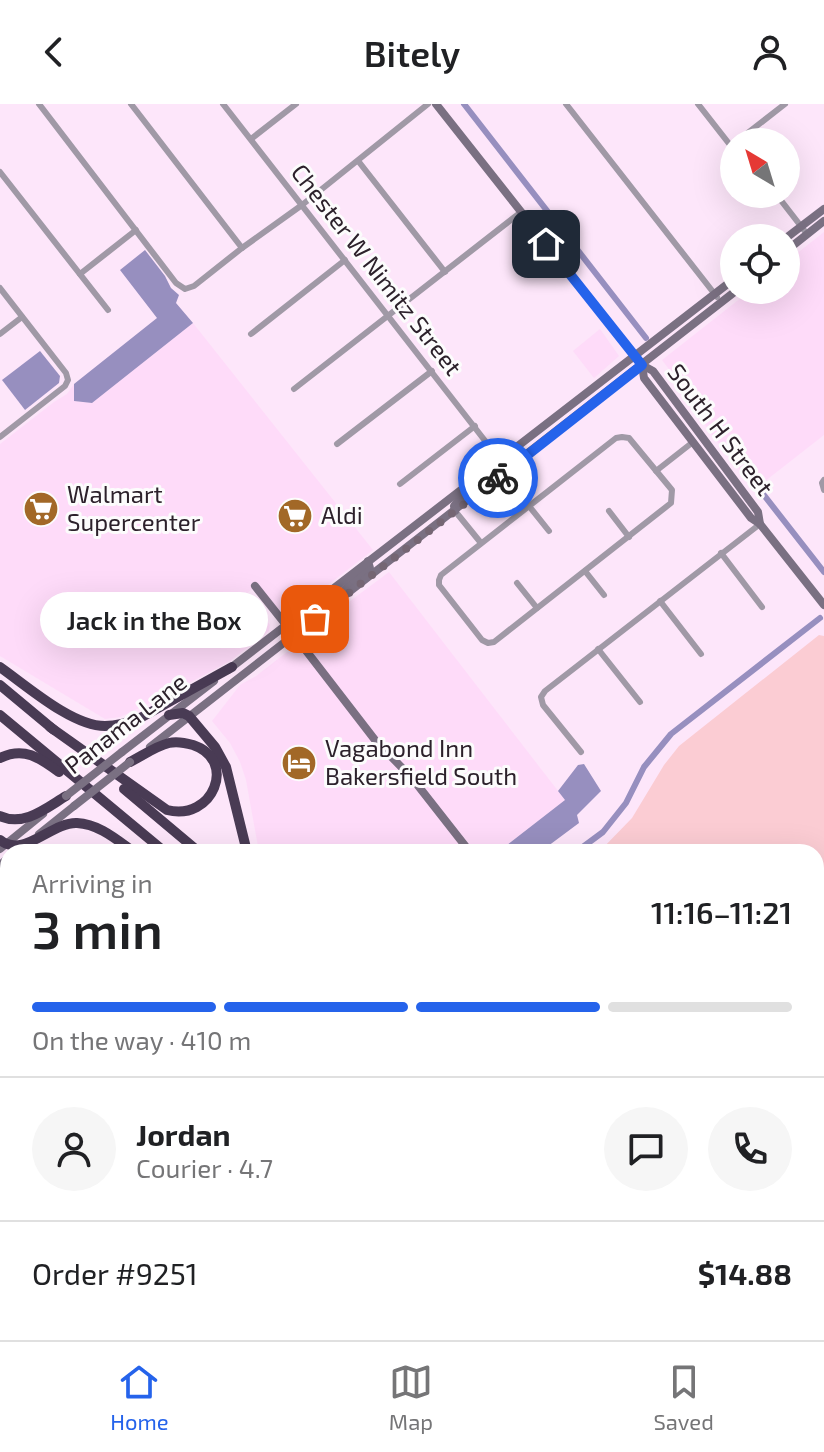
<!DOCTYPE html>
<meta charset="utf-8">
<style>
:root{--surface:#fff;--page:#f6f6f6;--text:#202124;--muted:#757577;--line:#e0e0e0;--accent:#2563eb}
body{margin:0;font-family:"Exo 2",sans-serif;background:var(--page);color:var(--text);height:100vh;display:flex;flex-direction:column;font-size:30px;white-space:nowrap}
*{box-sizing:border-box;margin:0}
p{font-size:26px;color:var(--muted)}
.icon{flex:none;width:44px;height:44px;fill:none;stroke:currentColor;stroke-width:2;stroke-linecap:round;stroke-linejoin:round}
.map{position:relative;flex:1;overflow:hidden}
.details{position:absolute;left:0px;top:740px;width:824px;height:496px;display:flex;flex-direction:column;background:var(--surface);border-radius:24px 24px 0 0;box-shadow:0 8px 32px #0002}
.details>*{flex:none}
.needle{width:52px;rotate:322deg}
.tools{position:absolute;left:720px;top:24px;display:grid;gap:16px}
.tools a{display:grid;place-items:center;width:80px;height:80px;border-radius:50%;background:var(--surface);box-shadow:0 8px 32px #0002;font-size:40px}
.pin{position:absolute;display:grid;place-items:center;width:68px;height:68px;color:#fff;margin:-34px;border-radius:16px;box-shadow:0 4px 12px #0006}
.courier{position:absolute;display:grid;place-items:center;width:80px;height:80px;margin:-40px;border:6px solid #2563eb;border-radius:50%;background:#fff;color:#222;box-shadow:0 2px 10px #0007}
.bubble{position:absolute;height:56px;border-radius:28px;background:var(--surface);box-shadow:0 8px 32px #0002;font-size:26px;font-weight:600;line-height:56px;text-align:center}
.overview em{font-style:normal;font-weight:600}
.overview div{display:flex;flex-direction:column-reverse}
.overview{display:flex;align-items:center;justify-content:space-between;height:136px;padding:0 32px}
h1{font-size:52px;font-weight:600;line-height:60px}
.bar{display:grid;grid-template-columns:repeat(4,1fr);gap:12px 8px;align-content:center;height:96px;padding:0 32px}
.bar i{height:10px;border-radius:6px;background:var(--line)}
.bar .current{background:var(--accent)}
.bar p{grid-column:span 4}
.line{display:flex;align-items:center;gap:20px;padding:0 32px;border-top:2px solid var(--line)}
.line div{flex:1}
.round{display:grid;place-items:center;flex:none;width:84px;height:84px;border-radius:42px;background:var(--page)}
header{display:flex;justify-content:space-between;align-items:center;height:104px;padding:0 32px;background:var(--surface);font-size:36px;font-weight:600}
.menu{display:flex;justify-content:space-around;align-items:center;height:112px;border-top:2px solid var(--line);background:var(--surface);font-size:22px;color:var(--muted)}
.menu a{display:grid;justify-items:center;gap:4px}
.menu .current{color:var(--accent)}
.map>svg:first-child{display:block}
</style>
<header><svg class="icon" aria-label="back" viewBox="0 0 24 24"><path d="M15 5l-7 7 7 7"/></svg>Bitely<svg class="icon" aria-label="person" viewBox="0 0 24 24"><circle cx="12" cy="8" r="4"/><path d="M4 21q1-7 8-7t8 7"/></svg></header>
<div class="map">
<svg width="824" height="1236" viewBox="0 0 824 1236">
<rect width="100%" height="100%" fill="#fde6fa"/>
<g fill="#fedbf9">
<path d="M824,128V331L755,385L708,326L694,298L662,256L751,186H786V158Z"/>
<path d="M193,219L373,446L288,512L281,511L257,481L246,490L270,521L269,527L230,557L167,591L120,613L105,615L0,552V340L54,298L67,290L74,280V297L92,299Z"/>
<path d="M600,225L619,252L594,274L573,247Z"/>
<path d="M389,468L565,696L498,748H259L246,676L240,658L230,639L212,617L240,581L256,572L287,548H294L308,536L307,533L310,527Z"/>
<path d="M62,1228H218L224,1236H68Z"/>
</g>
<g fill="#fbccd3">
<path d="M819,531L824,532V931L816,937V748H599L632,714L664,661L679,642Z"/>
<path d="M3,772L8,779V813L0,819V773Z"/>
<path d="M0,868L8,875V978L0,968Z"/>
<path d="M824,960V1236H802L792,1228H816V966Z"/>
</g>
<g fill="#978fbf">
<path d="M145,146L165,172L171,184L179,191L176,199L193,219L92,299L74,297V280L157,214L120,166Z"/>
<path d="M40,247L60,272L59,279L25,306L2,276Z"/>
<path d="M584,660L601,687L577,711L579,719L540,748H498L565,696L558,687L578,661Z"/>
<path d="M8,1163V1206L0,1212V1169Z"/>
<path d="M247,1228H312L337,1236H264Z"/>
<path d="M384,1228H454L461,1236H379Z"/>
</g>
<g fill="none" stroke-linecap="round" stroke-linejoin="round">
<g stroke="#978fbf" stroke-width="6">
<path d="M464,0L646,234"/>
<path d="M756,381L824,468"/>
<path d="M576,748L603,728L626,699L644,663L671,630L820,514"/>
<path d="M0,991L8,1005"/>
</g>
<g stroke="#a099a6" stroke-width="6">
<path d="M39,0L176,179L185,185L194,182L242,144L302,101L428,0"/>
<path d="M131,0L242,144"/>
<path d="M223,0L500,356"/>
<path d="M566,0L717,193"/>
<path d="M698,0L734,46"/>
<path d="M251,35L296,0"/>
<path d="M736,38L785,0"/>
<path d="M359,58L445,168"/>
<path d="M0,68L108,206"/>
<path d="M776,90L807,130"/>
<path d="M80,170L136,126"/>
<path d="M0,184L66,269L68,276L65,282L0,333"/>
<path d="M0,230L22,213"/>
<path d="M251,230L345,156"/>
<path d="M294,285L521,108"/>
<path d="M622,333L629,334L672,386L671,399L494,538L488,539L482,536L439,481V476L441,471L616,334Z"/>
<path d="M337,340L432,267"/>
<path d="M656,367L693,338"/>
<path d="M824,376L822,379L824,386"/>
<path d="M400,380L475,322"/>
<path d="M529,402L549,427"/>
<path d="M455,407L481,439"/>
<path d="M609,407L629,433"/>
<path d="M721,449L762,503"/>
<path d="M585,467L604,491"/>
<path d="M517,479L537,504"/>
<path d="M660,497L701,550"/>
<path d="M598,545L640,598"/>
<path d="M581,648L543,601L541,593L545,587L760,420"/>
<path d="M54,1228L60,1236"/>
<path d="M356,1228L367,1236"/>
<path d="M27,1236L38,1228"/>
<path d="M370,1236L377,1228"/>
<path d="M590,1236L600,1228"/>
<path d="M702,1236L703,1235"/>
</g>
<g stroke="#7a7082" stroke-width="8">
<path d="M436,0L642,261L653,267L758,408L760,420"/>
<path d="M786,134L824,105"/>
<path d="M786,147L824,117"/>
<path d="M642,261L644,274L751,414L760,420L824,501"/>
<path d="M455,407L454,402L462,392L465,384"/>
<path d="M255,482L286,521"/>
<path d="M341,491L345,485L368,466L370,464L368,457"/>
<path d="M294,531L375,636L412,674L470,748"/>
<path d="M228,566L734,175"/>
<path d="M150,643L737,186"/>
<path d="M122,648L214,577"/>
<path d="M39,730L74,702"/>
<path d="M0,745L43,710"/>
<path d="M0,761L8,754"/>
<path d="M816,951L824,945"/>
<path d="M473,1236L484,1228"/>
</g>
<g stroke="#493b54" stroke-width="10">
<path d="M0,563C27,582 72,622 105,622C118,622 130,618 142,613L232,563"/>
<path d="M0,581L54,626"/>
<path d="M0,611L165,748"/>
<path d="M169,611L183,609L189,612L215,643L226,663L247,748"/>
<path d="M50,623L167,706C213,718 238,656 193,641C186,639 177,637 169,639C156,642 142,652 130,658"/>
<path d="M0,654C24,642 40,654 59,668"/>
<path d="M124,685L199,748"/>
<path d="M0,712C24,723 46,704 66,692"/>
<path d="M0,736C24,755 51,718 77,719C99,720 117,736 134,748"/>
<path d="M743,1228L753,1236"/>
<path d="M777,1228L787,1236"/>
</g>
<g stroke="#7a7082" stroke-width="8">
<path d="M66,692L122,648"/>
<path d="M74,702L130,658"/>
</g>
</g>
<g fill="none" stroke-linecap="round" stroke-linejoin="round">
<path stroke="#756673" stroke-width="8" stroke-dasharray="0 14.4" d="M315,515L498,374"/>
<path stroke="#2563eb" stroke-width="10" d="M498,374L642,261L546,140"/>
</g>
<defs>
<symbol id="supermarket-disc" viewBox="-11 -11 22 22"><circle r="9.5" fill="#a26827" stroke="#fcfcfc"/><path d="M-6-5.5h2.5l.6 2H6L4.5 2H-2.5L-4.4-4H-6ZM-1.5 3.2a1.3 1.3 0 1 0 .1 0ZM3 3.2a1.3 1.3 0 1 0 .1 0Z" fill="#fff"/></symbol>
<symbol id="hotel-disc" viewBox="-11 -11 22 22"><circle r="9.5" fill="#a26827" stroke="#fcfcfc"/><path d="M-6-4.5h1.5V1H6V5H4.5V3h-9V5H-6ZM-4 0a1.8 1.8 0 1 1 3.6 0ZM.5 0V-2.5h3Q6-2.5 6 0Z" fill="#fff"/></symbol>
</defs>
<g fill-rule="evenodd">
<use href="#supermarket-disc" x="21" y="385" width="40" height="40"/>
<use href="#supermarket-disc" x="275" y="392" width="40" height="40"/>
<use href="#hotel-disc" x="279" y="639" width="40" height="40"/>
</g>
<g text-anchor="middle" stroke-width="6" stroke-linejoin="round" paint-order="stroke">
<g font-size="24" fill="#2c212b" stroke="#fcfcfc">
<text transform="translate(376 166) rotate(52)" y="8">Chester W Nimitz Street</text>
<text transform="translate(720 326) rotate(53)" y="8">South H Street</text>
<text transform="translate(126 620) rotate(-38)" y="8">Panama Lane</text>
</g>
<g font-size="24" fill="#2c212b" stroke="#fcfcfc" text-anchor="start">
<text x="67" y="399">Walmart<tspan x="67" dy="28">Supercenter</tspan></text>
<text x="321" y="420">Aldi</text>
<text x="325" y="653">Vagabond Inn<tspan x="325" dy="28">Bakersfield South</tspan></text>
</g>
</g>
</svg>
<div class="tools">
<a><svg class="needle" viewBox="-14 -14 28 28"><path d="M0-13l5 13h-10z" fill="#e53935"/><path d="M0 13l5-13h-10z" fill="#757577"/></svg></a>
<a><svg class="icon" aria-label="locate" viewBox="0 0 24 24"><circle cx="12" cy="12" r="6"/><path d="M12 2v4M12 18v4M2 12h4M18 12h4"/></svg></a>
</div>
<div class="pin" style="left:315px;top:515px;background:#ea580c"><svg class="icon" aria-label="bag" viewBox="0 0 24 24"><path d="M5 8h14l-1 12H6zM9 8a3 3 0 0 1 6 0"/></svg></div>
<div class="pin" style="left:546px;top:140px;background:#1f2937"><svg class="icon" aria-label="home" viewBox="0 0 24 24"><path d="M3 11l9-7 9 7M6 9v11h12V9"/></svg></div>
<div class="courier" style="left:498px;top:374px"><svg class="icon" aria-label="bike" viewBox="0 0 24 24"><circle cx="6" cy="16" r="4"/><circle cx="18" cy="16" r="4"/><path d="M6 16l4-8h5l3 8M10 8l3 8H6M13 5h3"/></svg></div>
<div class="bubble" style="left:40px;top:488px;width:228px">Jack in the Box</div>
<section class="details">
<div class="overview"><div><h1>3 min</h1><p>Arriving in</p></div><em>11:16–11:21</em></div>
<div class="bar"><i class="current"></i><i class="current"></i><i class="current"></i><i></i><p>On the way · 410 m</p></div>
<div class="line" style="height:144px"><a class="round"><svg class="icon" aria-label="person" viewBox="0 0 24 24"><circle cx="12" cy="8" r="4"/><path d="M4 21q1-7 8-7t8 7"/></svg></a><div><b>Jordan</b><p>Courier · 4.7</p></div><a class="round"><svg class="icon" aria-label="chat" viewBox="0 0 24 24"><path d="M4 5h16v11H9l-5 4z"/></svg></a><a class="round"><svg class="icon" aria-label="phone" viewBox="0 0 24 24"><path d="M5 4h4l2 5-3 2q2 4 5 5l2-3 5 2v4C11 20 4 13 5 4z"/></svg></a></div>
<div class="line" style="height:104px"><div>Order #9251</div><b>$14.88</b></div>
</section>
</div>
<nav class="menu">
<a class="current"><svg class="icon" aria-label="home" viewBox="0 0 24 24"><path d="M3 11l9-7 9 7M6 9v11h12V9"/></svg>Home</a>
<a><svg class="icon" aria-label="map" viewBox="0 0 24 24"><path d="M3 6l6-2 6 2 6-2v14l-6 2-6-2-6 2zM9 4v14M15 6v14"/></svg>Map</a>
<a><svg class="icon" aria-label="saved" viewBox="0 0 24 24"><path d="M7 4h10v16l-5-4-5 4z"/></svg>Saved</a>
</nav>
